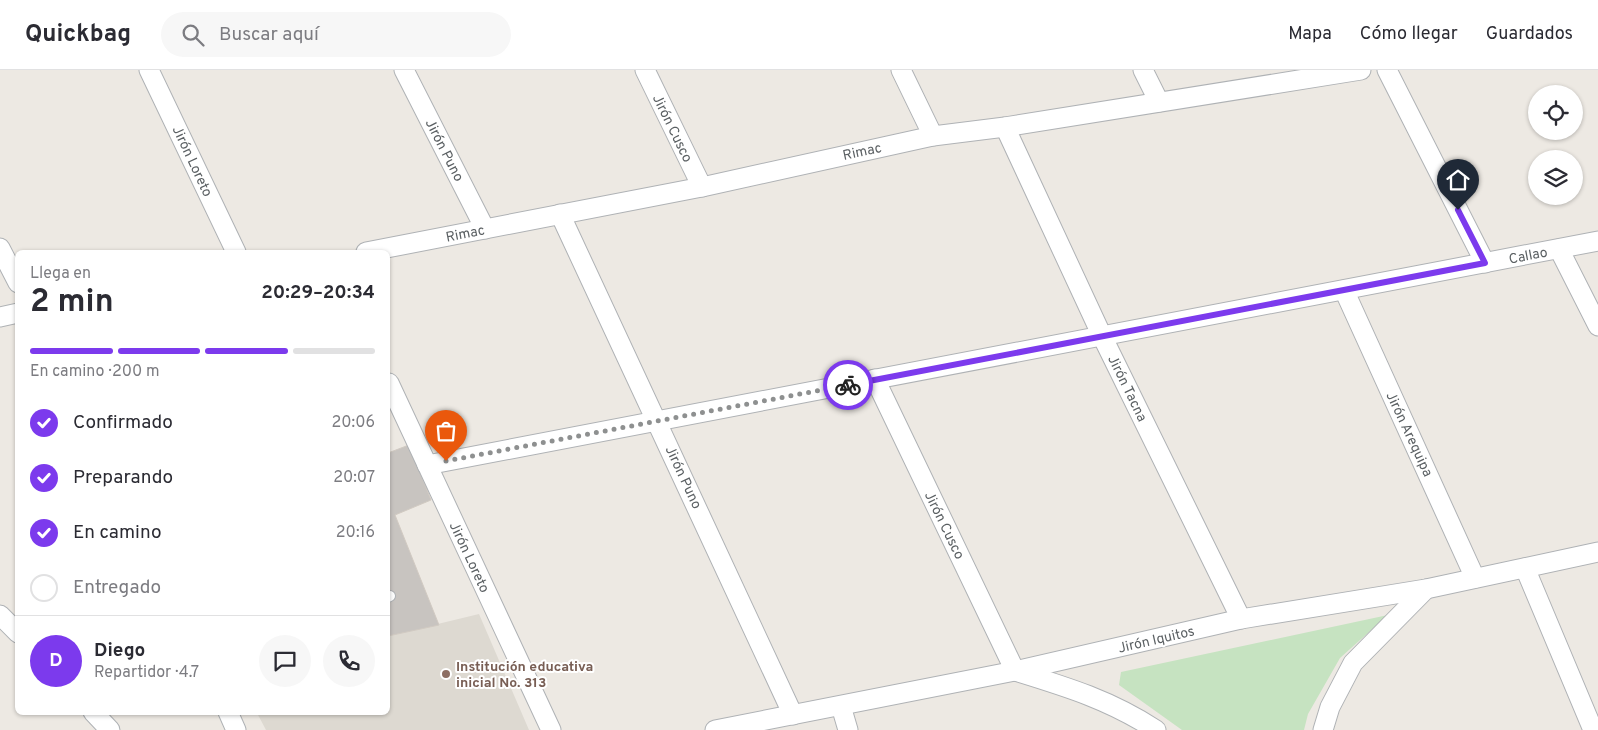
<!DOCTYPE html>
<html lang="es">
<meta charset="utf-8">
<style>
:root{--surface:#fff;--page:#f7f7f7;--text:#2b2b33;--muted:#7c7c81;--line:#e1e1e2;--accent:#7c3aed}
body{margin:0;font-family:Overpass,sans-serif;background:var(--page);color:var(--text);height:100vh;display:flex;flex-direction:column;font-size:19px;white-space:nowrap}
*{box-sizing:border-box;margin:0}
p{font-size:16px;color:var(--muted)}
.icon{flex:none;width:28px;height:28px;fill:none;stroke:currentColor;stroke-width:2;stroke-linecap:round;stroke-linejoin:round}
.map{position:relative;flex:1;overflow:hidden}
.side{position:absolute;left:15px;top:180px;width:375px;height:465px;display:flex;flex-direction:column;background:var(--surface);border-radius:8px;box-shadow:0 1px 4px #0004}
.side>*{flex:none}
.buttons{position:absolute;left:1528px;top:15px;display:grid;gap:10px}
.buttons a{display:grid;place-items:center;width:55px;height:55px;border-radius:50%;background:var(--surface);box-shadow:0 1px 4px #0004;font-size:25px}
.pin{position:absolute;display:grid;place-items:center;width:42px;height:42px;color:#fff;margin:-51px -21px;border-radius:50% 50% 50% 0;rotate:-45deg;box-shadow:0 0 5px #0007}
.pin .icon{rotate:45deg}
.courier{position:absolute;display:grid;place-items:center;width:50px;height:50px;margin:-25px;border:4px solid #7c3aed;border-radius:50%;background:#fff;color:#222;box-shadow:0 1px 6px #0007}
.headline em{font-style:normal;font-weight:700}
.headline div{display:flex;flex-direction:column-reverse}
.headline{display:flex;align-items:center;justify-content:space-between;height:85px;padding:0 15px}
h1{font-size:32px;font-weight:700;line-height:38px}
.bar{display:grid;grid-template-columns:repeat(4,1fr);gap:8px 5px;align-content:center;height:60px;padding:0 15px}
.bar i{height:6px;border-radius:4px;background:var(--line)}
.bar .active{background:var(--accent)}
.bar p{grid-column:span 4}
.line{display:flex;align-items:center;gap:12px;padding:0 15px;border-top:1px solid var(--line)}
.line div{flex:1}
.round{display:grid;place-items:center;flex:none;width:52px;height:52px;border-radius:26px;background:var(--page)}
ol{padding:0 15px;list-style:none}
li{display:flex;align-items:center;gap:15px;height:55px}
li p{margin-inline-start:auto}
li .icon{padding:5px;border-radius:50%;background:var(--accent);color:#fff;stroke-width:4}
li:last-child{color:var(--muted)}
li i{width:28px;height:28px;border:2px solid var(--line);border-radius:50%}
header{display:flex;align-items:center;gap:30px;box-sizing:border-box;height:70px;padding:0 25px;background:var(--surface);border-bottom:1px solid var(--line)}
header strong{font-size:24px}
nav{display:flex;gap:28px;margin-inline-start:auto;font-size:18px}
.search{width:350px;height:45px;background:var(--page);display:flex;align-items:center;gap:12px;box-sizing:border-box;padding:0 18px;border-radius:28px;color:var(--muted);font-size:19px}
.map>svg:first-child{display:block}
</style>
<header>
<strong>Quickbag</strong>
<div class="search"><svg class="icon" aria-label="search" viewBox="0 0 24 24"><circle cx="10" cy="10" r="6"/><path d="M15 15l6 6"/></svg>Buscar aquí</div>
<nav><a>Mapa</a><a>Cómo llegar</a><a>Guardados</a></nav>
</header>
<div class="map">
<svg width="1598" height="660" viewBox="0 0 1598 660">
<rect width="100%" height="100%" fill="#ede9e3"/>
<path fill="#ddd9d1" d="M479,544L529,660H266L257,643L388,642V566Z"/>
<path fill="#c6e3c1" d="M1388,545L1340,588L1308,644L1304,660H1182L1119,615L1121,602Z"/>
<path fill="#c8c4c0" stroke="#d1cac2" d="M409,375L431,430L395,445L439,555L388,566V383Z"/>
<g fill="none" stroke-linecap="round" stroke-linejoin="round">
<defs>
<path id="service" d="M388,527L390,526"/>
<g id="minor">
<path d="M149,0L236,182"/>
<path d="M404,0L485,159"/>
<path d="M645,0L702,117"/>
<path d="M901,0L933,66"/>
<path d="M1143,0L1159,32"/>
<path d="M1387,0L1485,193"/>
<path d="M1005,57L1102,266L1241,549"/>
<path d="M560,144L793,645"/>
<path d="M0,178L18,213"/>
<path d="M1559,179L1598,256"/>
<path d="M366,182L702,117L933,66L1005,57L1361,0"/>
<path d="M1344,220L1475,508"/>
<path d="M0,247L18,243"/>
<path d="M875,309L1015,601C1067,617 1110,630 1156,660"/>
<path d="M389,313L551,660"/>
<path d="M427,395L1598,171"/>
<path d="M1525,498L1593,660"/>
<path d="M0,545L18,563"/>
<path d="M841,636L848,660"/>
<path d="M93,642L110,660"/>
<path d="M228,642L236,660"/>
<path d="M715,660L1015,601L1241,549L1426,519L1598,482"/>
<path d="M1323,660L1330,637L1353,593L1426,519"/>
</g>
</defs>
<use href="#service" stroke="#afb2b5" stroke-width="12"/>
<use href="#minor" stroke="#afb2b5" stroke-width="21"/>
<use href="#service" stroke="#fff" stroke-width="10"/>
<use href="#minor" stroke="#fff" stroke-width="19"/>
</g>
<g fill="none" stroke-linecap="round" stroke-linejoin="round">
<path stroke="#8e9090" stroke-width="5" stroke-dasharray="0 9" d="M446,391L848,315"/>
<path stroke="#7c3aed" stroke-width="6" d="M848,315L1485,193L1458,140"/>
</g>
<circle fill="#8d6e63" stroke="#fff" stroke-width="2" cx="446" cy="604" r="5"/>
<g text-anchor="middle" stroke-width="4" stroke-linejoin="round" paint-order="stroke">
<g font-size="14" fill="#5b6063" stroke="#fff">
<text transform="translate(673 58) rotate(64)" y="5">Jirón Cusco</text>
<text transform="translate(445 80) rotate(63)" y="5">Jirón Puno</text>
<text transform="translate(862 81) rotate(-12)" y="5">Rimac</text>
<text transform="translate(193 91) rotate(65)" y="5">Jirón Loreto</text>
<text transform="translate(465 163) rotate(-11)" y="5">Rimac</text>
<text transform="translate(1528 185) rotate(-11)" y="5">Callao</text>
<text transform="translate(1128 318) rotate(64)" y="5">Jirón Tacna</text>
<text transform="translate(1410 364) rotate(65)" y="5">Jirón Arequipa</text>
<text transform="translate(684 407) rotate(65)" y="5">Jirón Puno</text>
<text transform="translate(945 455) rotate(64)" y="5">Jirón Cusco</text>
<text transform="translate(470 487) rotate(65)" y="5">Jirón Loreto</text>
<text transform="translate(1156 569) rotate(-13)" y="5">Jirón Iquitos</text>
</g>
<g font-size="14" font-weight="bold" fill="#785e54" stroke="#fff" text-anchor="start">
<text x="456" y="601">Institución educativa<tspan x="456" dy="16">inicial No. 313</tspan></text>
</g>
</g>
</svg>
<div class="buttons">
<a><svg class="icon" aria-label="locate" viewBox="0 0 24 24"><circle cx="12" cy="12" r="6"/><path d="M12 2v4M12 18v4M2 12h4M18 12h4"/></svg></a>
<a><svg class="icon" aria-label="layers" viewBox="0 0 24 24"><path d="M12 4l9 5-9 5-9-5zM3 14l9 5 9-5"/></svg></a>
</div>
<div class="pin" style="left:446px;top:391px;background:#ea580c"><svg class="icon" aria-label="bag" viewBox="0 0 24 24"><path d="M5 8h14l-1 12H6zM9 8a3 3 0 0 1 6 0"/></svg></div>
<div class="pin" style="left:1458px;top:140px;background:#1f2937"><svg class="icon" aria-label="home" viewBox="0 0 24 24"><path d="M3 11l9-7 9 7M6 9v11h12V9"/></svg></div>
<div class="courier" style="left:848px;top:315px"><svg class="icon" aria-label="bike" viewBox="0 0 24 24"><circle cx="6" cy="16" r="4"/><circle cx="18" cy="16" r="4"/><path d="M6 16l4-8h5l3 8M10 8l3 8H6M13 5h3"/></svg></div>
<section class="side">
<div class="headline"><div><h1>2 min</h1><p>Llega en</p></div><em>20:29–20:34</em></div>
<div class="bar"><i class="active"></i><i class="active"></i><i class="active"></i><i></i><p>En camino · 200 m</p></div>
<ol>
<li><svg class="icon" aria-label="check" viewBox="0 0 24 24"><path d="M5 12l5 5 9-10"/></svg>Confirmado<p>20:06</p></li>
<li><svg class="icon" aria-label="check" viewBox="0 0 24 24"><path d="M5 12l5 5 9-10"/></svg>Preparando<p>20:07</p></li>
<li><svg class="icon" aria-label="check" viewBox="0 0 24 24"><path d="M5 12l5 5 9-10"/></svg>En camino<p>20:16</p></li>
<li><i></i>Entregado</li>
</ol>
<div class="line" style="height:90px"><b class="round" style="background:var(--accent);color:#fff">D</b><div><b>Diego</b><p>Repartidor · 4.7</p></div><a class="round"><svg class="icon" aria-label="chat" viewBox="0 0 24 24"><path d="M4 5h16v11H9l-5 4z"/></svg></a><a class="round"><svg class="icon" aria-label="phone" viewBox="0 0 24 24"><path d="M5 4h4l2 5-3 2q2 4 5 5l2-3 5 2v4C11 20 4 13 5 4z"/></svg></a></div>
</section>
</div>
